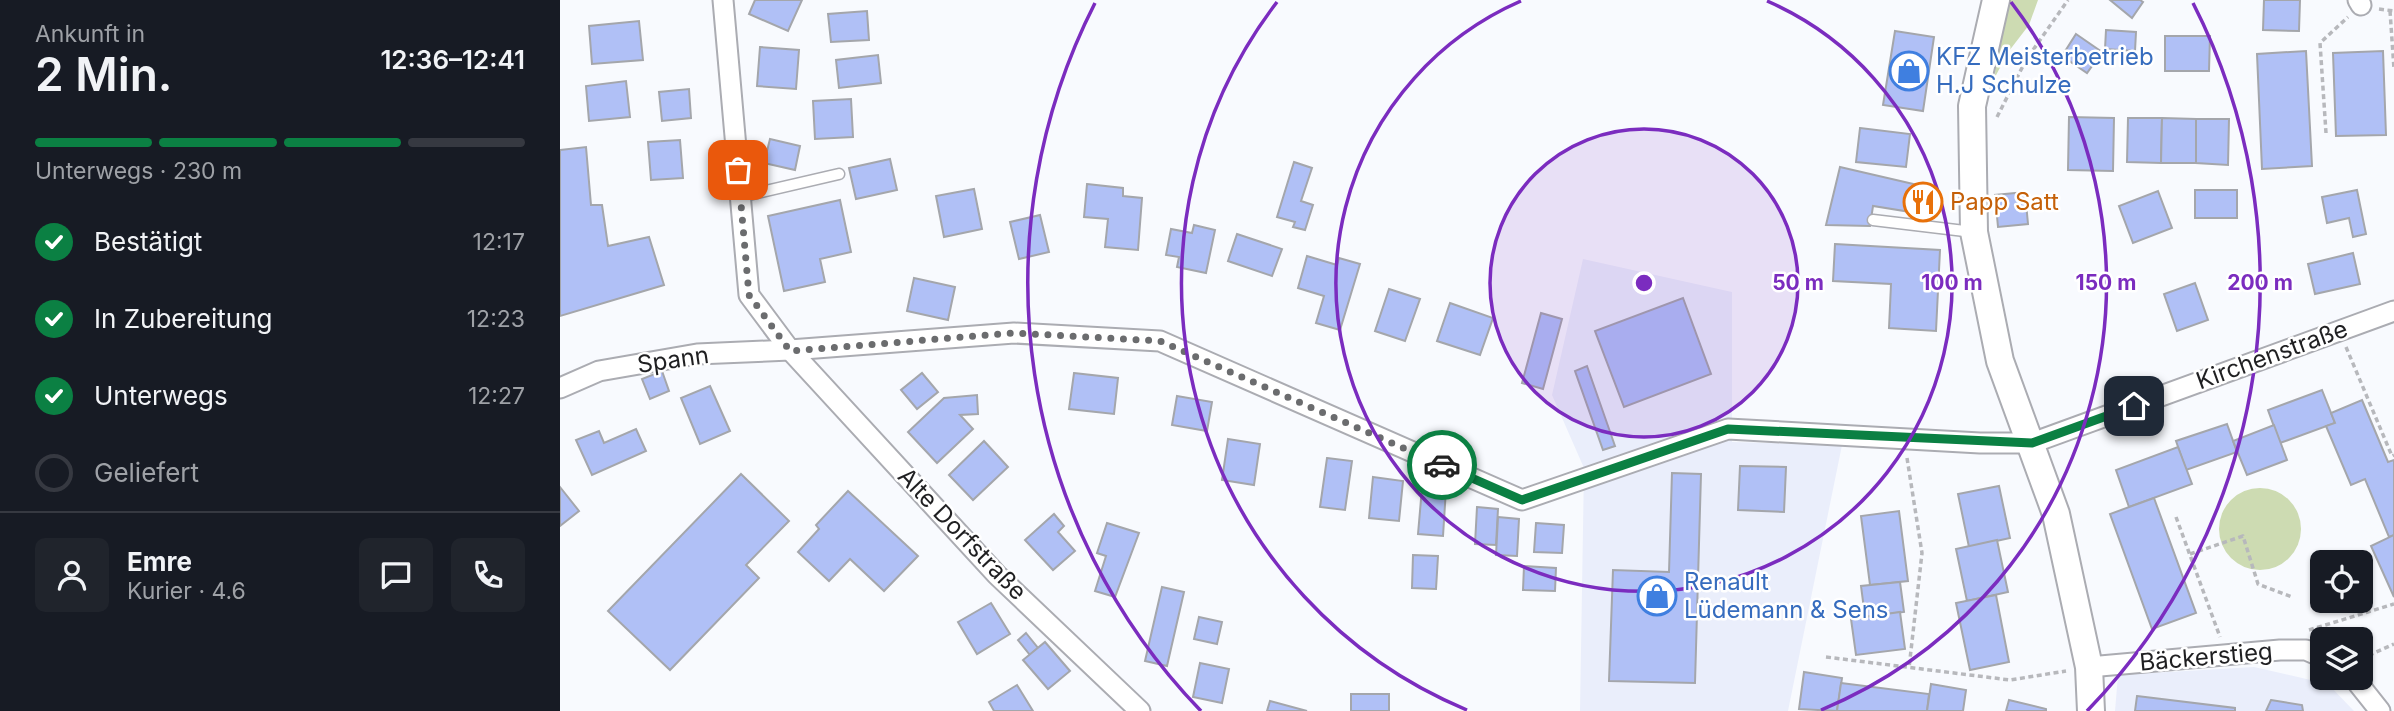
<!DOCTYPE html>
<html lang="de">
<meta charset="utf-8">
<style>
:root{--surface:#171b24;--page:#20242c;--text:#f1f3f6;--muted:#9ea1a6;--line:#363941;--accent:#0b8043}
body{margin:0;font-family:Inter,sans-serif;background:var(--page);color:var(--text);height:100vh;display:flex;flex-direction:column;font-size:26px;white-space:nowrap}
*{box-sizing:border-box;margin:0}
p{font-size:23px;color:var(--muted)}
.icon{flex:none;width:38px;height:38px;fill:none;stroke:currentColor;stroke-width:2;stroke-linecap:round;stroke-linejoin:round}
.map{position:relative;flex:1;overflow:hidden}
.side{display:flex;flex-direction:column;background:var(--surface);width:560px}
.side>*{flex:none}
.buttons{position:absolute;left:1750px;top:550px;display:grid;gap:14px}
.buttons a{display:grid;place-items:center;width:63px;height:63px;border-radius:10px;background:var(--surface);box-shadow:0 2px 5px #0004;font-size:35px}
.pin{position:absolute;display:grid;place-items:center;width:60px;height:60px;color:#fff;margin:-30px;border-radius:14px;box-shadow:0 4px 10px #0006}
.courier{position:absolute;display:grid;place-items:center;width:70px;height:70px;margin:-35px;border:5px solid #0b8043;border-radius:50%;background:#fff;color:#222;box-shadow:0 2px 9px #0007}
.headline em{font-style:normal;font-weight:600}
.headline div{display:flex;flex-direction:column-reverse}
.headline{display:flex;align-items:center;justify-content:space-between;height:119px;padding:0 35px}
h1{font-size:46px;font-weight:600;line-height:52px}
.bar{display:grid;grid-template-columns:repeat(4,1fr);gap:10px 7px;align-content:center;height:84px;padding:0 35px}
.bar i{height:9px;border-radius:5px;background:var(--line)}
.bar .on{background:var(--accent)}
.bar p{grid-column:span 4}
.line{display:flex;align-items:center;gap:18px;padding:0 35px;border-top:2px solid var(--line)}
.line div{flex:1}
.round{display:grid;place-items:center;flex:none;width:74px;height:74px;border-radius:10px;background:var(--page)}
ol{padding:0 35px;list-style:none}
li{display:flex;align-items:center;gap:21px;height:77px}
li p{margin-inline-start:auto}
li .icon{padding:7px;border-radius:50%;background:var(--accent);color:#fff;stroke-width:4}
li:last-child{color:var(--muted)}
li i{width:38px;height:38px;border:4px solid var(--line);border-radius:50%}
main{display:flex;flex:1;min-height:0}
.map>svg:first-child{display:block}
</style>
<main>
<section class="side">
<div class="headline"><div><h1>2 Min.</h1><p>Ankunft in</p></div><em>12:36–12:41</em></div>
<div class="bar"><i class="on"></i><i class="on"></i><i class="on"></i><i></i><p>Unterwegs · 230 m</p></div>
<ol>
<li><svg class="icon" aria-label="check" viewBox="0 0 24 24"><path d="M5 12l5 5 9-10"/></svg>Bestätigt<p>12:17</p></li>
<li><svg class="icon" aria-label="check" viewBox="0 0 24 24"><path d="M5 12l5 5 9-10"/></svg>In Zubereitung<p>12:23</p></li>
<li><svg class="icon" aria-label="check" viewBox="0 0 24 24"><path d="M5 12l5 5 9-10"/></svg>Unterwegs<p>12:27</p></li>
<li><i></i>Geliefert</li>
</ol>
<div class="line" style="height:126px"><a class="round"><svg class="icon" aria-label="person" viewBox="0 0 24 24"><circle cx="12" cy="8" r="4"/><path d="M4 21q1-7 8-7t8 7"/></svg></a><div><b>Emre</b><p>Kurier · 4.6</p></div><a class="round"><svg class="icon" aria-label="chat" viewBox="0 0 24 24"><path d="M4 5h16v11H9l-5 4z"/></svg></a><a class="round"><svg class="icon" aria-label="phone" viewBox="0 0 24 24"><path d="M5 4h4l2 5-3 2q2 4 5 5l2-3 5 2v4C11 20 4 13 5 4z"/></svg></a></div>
</section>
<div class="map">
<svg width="1834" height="711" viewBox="0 0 1834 711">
<rect width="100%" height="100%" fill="#f8fafe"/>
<g fill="#eaeefb">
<path d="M1023,259L1172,292V442L1282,445L1228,711H1020L1024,468L992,395Z"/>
<path d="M1694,667L1768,684L1794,711H1555L1558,675Z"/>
</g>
<g fill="#cddbb2">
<path d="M1448,0H1478L1469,25L1449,51L1435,77L1436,47Z"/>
<circle cx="1700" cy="529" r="41"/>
</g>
<g fill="#b0c0f6" stroke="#a4a6ab" stroke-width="2">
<path d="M195,0H242L228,31L189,14Z"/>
<path d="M1550,0H1580L1583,2L1572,18Z"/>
<path d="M1704,0H1740L1739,31L1703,30Z"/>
<path d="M307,11L309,40L271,42L268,14Z"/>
<path d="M79,21L83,60L32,64L29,26Z"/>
<path d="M1546,30L1576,32L1575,51L1545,49Z"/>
<path d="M1335,31L1374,37L1363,111L1323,105Z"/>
<path d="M1516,34L1542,52L1527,73L1502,56Z"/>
<path d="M1605,36H1650L1649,71H1605Z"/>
<path d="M200,47L239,50L236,89L197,86Z"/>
<path d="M1746,51L1752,166L1702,169L1697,54Z"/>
<path d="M1823,51L1826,135L1776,136L1773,53Z"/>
<path d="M318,55L321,83L279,88L276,60Z"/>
<path d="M66,81L70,117L29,121L26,86Z"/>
<path d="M129,89L131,118L102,121L99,92Z"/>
<path d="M291,99L293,137L255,139L253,101Z"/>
<path d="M1509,117L1554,118L1553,171L1508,170Z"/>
<path d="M1568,118H1602L1601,163L1567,162Z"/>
<path d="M1602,118L1636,119V163H1601Z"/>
<path d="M1636,119H1669L1668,165L1636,163Z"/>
<path d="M1300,128L1350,134L1346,167L1296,162Z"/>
<path d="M210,139L240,146L235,170L204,163Z"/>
<path d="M120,140L123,178L91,180L88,142Z"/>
<path d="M26,147L31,205H42L48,246L89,237L104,285L0,316V150Z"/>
<path d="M330,159L337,190L296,199L289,168Z"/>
<path d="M734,162L752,168L741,201L753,205L745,230L733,227L735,222L717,217Z"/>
<path d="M1280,167L1375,189L1369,215L1313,206L1310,226L1266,225Z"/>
<path d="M527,184L563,188V196L582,198L578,250L545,247L548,219L524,217Z"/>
<path d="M414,189L422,229L384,237L376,196Z"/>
<rect x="1635" y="190" width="42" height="28"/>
<path d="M1797,190L1806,234L1793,237L1789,218L1767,223L1762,197Z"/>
<path d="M1598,191L1612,228L1573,243L1559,206Z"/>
<path d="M1465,192L1468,224L1438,227L1435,195Z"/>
<path d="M280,200L291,252L260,259L265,282L224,291L208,216Z"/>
<path d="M480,215L489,252L459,259L450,222Z"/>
<path d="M634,225L655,230L646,273L617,267L619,257L606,255L611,229L632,233Z"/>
<path d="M677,234L722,249L712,276L668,261Z"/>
<path d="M1275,244L1380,250L1376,331L1329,328L1331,284L1273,281Z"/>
<path d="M1793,253L1800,284L1755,294L1748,264Z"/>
<path d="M747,256L777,265L779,258L800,264L780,330L756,323L764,296L738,288Z"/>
<path d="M354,278L395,287L388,320L347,311Z"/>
<path d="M1635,283L1648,320L1617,331L1604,294Z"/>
<path d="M829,289L860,299L845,341L815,331Z"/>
<path d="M1123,298L1151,374L1064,407L1035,331Z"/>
<path d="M890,303L933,318L920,355L877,341Z"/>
<path d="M981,313L1002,319L983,389L962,383Z"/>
<path d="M1027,366L1055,446L1043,450L1015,371Z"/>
<path d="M102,371L109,391L90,399L82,379Z"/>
<path d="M362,373L378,392L357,409L341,390Z"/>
<path d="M514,373L558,378L554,414L509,409Z"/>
<path d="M150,386L170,431L140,444L121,398Z"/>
<path d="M1762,390L1775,423L1720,443L1708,410Z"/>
<path d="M417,395L418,414L400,415L413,429L377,463L348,432L384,398Z"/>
<path d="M617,396L652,402L647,431L612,425Z"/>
<path d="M1802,400L1828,462L1834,460V535L1829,537L1805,479L1791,485L1766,426L1775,423L1771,413Z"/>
<path d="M1667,424L1677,452L1626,470L1616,441Z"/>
<path d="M1714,425L1727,460L1687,475L1673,441Z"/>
<path d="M76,429L86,451L32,475L16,440L39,431L44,443Z"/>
<path d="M668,439L700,444L694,485L662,480Z"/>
<path d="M424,441L448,467L413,500L389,475Z"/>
<path d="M1618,447L1632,484L1569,507L1556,470Z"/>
<path d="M767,458L792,461L785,510L760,507Z"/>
<path d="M1180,466L1226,467L1224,512L1178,510Z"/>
<path d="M1112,473L1141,474L1135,683L1049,681L1053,570L1109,572Z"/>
<path d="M181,474L229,521L186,565L199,578L110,670L48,611Z"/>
<path d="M813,477L843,481L839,521L809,518Z"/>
<path d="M1439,486L1450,538L1409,547L1398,494Z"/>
<path d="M0,487L19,511L0,526Z"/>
<path d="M862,488L886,489L883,536L858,534Z"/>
<path d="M288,491L358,556L324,591L290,559L269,581L238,552L259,529L256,525Z"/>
<path d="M1594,498L1636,613L1592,629L1550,514Z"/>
<path d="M917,507L938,509L936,545L915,544Z"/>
<path d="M1339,511L1348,581L1310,585L1301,516Z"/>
<path d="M494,514L504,526L498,532L515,551L493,570L465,540Z"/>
<path d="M938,517L959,519L957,556L936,555Z"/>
<path d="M547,523L579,533L555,597L535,591L546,556L537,553Z"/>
<path d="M976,523L1004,525L1002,553L974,552Z"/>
<path d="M1834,535V597L1811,546Z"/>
<path d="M1437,540L1448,592L1407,601L1396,549Z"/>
<path d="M853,555L878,556L876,589L852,588Z"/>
<path d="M964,566L996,568L995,591L963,590Z"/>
<path d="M1340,582L1344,612L1305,617L1301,586Z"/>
<path d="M602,587L624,592L607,666L585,661Z"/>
<path d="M1436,595L1449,662L1410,670L1396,603Z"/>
<path d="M431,603L450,634L417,654L398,622Z"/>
<path d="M1340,612L1345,649L1296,655L1291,619Z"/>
<path d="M639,617L662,622L657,644L634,639Z"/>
<path d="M466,633L478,648L470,655L458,640Z"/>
<path d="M485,642L510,671L488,689L463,660Z"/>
<path d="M640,663L669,669L662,703L633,697Z"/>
<path d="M1244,672L1282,678L1277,711L1239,709Z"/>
<path d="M1281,683L1369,694L1367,711H1277Z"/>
<path d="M1371,684L1406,690L1403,711H1367Z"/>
<path d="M457,685L473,711H434L429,702Z"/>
<rect x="791" y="694" width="38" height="17"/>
<path d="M1577,696L1675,708V711H1575Z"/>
<path d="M1449,700L1486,709V711H1446Z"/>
<path d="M1711,700L1742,705L1743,711H1706Z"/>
<path d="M710,701L747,711H707Z"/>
</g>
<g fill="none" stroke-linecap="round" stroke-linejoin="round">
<defs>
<g id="lane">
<path d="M180,197L279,174"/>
<path d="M1313,220L1413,232"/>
</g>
<g id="street">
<path d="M163,0L189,295L230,350L437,575L580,711"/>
<path d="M1798,0L1801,5"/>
<path d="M0,388L39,371L137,354L230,350L454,333L600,341L962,500L1168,429L1420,443H1472L1834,311"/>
<path d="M1529,667L1720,650H1746L1762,657"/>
<path d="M1793,677L1820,711"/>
</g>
<path id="secondary" d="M1436,0L1412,106L1414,232L1440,361L1496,514L1529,667L1531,711"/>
</defs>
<use href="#lane" stroke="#abacb2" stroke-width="13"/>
<use href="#street" stroke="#abacb2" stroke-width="23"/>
<use href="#secondary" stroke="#abacb2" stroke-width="30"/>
<g stroke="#b7b8bc" stroke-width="3.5" stroke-dasharray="5 3.5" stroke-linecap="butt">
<path d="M1819,9L1834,11"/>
<path d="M1830,11L1834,69"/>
<path d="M1437,117L1466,60L1508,0"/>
<path d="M1766,133L1760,43L1788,17"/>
<path d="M1786,347L1832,456L1834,455"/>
<path d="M1347,458L1362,553L1349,668"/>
<path d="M1616,517L1660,637"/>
<path d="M1630,554L1683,536L1698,584L1732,597"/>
<path d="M1749,630L1834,604"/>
<path d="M1266,657L1450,680L1506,671"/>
<path d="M1801,659L1834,644"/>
</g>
<use href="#lane" stroke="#fff" stroke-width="10"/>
<use href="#street" stroke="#fff" stroke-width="19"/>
<use href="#secondary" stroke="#fff" stroke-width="26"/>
</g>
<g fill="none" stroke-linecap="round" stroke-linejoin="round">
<path stroke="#6b6c6e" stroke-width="7" stroke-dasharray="0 12.6" d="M178,170L189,295L230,351L454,333L600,341L882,465"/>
<path stroke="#0b8043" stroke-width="9" d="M882,465L962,500L1168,429L1472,443L1574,406"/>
</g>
<circle cx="1084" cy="283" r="154" fill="#7b2cbf" fill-opacity=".12"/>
<g fill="none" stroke="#7b2cbf" stroke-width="3.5">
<circle cx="1084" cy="283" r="154"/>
<path d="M1207 1A308 308 0 1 1 961 1"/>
<path d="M907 710A462 462 0 0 1 717 2M1451 2A462 462 0 0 1 1261 710"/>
<path d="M641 711A616 616 0 0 1 535 3M1633 3A616 616 0 0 1 1527 711"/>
</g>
<defs>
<symbol id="shop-ring" viewBox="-11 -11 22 22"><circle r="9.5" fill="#fff" stroke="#3f7fe0" stroke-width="1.5"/><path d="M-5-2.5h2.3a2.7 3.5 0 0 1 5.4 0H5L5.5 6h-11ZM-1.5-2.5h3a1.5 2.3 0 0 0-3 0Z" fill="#3f7fe0"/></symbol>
<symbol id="restaurant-ring" viewBox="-11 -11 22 22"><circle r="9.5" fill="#fff" stroke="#e8710a" stroke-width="1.5"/><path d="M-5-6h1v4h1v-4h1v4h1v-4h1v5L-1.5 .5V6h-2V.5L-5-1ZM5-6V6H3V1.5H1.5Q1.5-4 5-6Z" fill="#e8710a"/></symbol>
</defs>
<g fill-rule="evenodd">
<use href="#shop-ring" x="1327" y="49" width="44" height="44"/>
<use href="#restaurant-ring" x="1341" y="180" width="44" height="44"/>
<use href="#shop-ring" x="1075" y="574" width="44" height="44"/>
</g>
<g text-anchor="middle" stroke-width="5" stroke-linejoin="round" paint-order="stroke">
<g font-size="24" fill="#366cbe" stroke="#fff" text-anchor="start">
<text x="1376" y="65">KFZ Meisterbetrieb<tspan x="1376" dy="28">H.J Schulze</tspan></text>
<text x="1124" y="590">Renault<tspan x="1124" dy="28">Lüdemann &amp; Sens</tspan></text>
</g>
<g font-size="24" fill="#c56008" stroke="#fff" text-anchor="start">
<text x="1390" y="210">Papp Satt</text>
</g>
<g font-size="24" fill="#1f1f21" stroke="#fff">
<text transform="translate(1712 355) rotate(-20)" y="8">Kirchenstraße</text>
<text transform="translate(113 360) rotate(-8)" y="8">Spann</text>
<text transform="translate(402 534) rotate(46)" y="8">Alte Dorfstraße</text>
<text transform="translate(1646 657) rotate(-5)" y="8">Bäckerstieg</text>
</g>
</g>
<circle cx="1084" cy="283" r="10" fill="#7b2cbf" stroke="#fff" stroke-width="3.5"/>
<g font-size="21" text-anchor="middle" font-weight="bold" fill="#7b2cbf" stroke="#fff" stroke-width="5" stroke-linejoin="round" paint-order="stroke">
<text x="1238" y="290">50 m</text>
<text x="1392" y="290">100 m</text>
<text x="1546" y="290">150 m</text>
<text x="1700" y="290">200 m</text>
</g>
</svg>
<div class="buttons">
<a><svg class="icon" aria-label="locate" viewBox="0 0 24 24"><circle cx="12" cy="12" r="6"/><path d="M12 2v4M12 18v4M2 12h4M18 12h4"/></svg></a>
<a><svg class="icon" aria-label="layers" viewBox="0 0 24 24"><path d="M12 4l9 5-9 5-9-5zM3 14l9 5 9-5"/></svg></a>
</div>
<div class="pin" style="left:178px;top:170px;background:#ea580c"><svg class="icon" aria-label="bag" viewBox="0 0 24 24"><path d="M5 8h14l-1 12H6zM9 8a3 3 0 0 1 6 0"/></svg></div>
<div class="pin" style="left:1574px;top:406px;background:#1f2937"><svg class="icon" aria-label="home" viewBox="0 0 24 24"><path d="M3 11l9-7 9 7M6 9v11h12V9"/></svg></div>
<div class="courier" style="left:882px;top:465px"><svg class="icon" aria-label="car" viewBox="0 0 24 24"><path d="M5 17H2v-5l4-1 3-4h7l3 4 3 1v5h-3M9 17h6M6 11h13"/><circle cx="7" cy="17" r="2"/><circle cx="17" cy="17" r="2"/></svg></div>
</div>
</main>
